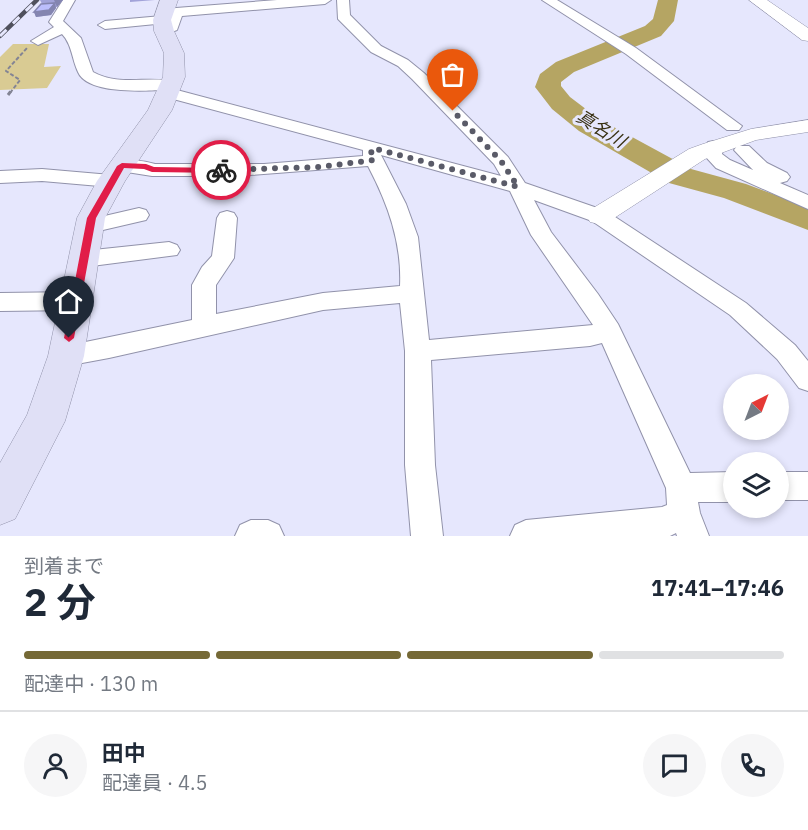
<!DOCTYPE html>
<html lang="ja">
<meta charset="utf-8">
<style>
:root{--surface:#fff;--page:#f6f6f7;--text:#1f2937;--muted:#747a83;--line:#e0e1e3;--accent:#756936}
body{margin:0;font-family:"IBM Plex Sans","Noto Sans JP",sans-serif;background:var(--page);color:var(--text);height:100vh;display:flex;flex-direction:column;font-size:22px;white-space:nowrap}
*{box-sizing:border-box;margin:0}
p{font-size:20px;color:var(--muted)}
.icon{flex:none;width:33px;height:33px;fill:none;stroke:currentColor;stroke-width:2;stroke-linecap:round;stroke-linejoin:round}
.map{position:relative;height:536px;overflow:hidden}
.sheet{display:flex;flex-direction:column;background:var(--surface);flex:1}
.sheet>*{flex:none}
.needle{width:39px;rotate:42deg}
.tools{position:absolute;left:723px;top:374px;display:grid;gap:12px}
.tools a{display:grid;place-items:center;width:66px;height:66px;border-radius:50%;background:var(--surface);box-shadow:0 3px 9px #0003;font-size:30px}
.pin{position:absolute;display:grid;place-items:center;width:51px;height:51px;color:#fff;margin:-62px -26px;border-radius:50% 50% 50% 0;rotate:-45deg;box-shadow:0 0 6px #0007}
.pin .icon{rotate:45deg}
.courier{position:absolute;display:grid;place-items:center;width:60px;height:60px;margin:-30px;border:4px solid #e11d48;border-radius:50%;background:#fff;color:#222;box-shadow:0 2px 8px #0007}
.overview em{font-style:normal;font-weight:700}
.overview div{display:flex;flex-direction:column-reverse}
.overview{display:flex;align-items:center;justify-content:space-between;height:102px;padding:0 24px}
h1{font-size:39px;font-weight:700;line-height:45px}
.bar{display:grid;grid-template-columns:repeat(4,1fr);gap:9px 6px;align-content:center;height:72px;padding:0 24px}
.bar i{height:8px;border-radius:4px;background:var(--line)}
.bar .selected{background:var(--accent)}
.bar p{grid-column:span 4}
.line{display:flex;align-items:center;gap:15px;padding:0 24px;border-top:2px solid var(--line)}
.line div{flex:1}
.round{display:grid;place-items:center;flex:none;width:63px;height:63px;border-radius:32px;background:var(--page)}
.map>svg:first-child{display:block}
</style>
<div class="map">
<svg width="808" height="536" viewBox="0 0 808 536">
<rect width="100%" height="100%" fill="#e6e7fd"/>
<path fill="#d9cb93" d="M13,44H49L44,67L61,66L47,88L0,90V57Z"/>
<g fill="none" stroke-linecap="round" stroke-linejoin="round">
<path fill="#b5a563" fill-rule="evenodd" d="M658,0H678L674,21L661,36L574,72L561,82V86L570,97L599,119L691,169L746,184L808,207V230L724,198L669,183L579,131L552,109L535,87L540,74L556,62L645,26L653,19Z"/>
<defs>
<g id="minor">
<path d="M63,0H75L63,21L81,38L93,72C120,87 148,75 177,82L179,85L173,89L501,176L494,164L412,79L398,66L371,52L338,19L337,0H349L350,15L381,46L408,60L424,73L508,157L525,183L606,211L746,303L795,345L808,361V391L799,388L777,359L730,315L592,221L534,200L551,232L598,294L618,324L690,473L734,472V502H698L700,513L709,536H677L676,533L670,536H510L515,525L526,520L662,507L667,505L666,488L602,343L590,346L431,360L435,465L443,536H411L405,465V351L400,303L323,310L109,358L66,366L57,363L53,356L57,349L66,346L192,320V285L202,267L212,256L217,218L220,213L227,211L234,213L237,218L234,258L216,285V314L323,293L400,286C402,243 388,204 368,166L236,176H152L114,170L112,166L114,162C127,159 143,160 155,164H264L363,156V150L162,96L160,93L162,90C143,91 87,94 78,72C72,60 72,44 62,34L38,45L31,41L54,27L49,22ZM381,155L510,191L531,235L593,325L429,340L418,237L406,204Z"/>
<path d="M277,0H331L325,4L182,16L177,30L164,35L157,31L166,23L105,29L98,25L105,21L162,16L168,18L171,9L176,8Z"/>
<path d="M542,0H557L636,48L742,126L739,130H727L626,54Z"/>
<path d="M714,141L720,142L723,146L722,154L730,160L753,170L734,150L737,146H749L767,163L787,173L790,177L787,181L780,183L808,195V209L716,168L704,155L708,142Z"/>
<path d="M42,169L111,175L118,177L121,181L118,185L111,187L42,181L0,183V171Z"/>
<path d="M139,208L146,210L149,215L146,220L90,233L83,231L80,226L83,221Z"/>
<path d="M169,242L177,245L180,250L177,255L84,267L76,264L73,259L76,254L84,251Z"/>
<path d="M76,292L84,295L88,301L84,307L76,310L0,311V293Z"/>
<rect x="778" y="472" width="30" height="28"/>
<path d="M251,520H268L279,525L284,536H235L240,525Z"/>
</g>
<g id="tertiary">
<path d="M749,0H767L808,28V41L802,40Z"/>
<path d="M808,120V132L756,140L705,159L608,222L599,224L590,222L587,216L590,210L689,149L703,144L751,129Z"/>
</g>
<path id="secondary" d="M160,0H178L171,20L174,31L184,53L185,77L172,110L125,181L105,218L84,356L65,421L15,519L0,525V463L27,415L48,356L77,218L97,181L148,110L163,77L164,53L154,31L153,20Z"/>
</defs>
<use href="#minor" stroke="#9192aa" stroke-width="2"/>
<use href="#tertiary" stroke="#9192aa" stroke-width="1"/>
<use href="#secondary" stroke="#9192aa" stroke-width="1"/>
<path stroke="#838494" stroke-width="2" stroke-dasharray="4 2" stroke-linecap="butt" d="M10,93L20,80L6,71L27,48"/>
<path stroke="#838494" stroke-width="3" stroke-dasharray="4.5 2" stroke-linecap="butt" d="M8,95L11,91"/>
<use href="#minor" fill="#fff" fill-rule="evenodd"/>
<use href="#tertiary" fill="#fff" fill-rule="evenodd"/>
<use href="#secondary" fill="#e0e0f6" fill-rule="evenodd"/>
<defs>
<path id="rail" d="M0,36L37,0"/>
</defs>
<use href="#rail" stroke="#4f505c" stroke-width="4.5"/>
<use href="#rail" stroke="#e6e7fd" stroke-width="3" stroke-dasharray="9" stroke-linecap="butt"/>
</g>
<g fill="#a2a3d9">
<path d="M40,0H63L57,7H56V8L51,15L36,17L34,12L42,4Z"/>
<path d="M130,0H155L130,2Z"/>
</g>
<g fill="#8485b0">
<path d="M54,0H63L57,7Z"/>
<path d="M55,3L56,8L51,15L36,17L34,12Z"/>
</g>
<path fill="#bcbefc" stroke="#8485b0" stroke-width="1.5" d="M55,3L49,10L34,12L41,4Z"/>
<path fill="#e11d48" d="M122,163L146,164L154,167L221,168L225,170L221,173L152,172L144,169L124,168L96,218L74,338L69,342L64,338L87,218L117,166Z"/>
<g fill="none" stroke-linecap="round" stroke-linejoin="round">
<path stroke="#5a5b68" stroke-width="6" stroke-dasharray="0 10.8" d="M221,170L320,167L374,160L371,153L373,148L518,187L501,161L453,111"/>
</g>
<g text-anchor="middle" stroke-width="6" stroke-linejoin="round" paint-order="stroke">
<g font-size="18" font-style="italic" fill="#3a3214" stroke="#e6e7fd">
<text transform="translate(601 129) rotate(32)" y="6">真名川</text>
</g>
</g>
</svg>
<div class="tools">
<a><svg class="needle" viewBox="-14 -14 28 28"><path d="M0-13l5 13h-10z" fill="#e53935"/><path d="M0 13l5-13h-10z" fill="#747a83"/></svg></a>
<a><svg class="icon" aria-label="layers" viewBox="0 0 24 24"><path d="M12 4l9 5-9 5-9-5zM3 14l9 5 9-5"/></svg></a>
</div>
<div class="pin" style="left:453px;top:111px;background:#ea580c"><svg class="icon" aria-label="bag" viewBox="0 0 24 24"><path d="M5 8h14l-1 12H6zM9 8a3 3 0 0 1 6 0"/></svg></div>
<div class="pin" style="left:69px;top:338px;background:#1f2937"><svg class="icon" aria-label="home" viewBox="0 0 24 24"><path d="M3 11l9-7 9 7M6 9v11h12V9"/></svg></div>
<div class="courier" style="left:221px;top:170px"><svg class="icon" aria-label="bike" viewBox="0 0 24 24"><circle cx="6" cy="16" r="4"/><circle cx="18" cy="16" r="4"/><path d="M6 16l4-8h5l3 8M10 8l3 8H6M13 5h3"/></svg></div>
</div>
<section class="sheet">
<div class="overview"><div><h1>2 分</h1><p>到着まで</p></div><em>17:41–17:46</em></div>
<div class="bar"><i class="selected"></i><i class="selected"></i><i class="selected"></i><i></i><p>配達中 · 130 m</p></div>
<div class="line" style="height:108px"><a class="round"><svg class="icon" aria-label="person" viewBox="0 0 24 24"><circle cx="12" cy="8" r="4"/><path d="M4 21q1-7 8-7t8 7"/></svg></a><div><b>田中</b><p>配達員 · 4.5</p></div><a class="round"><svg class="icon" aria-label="chat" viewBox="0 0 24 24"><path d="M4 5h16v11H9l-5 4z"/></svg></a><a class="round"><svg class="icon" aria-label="phone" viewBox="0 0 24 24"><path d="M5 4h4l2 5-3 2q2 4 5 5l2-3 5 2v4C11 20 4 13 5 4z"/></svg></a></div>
</section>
